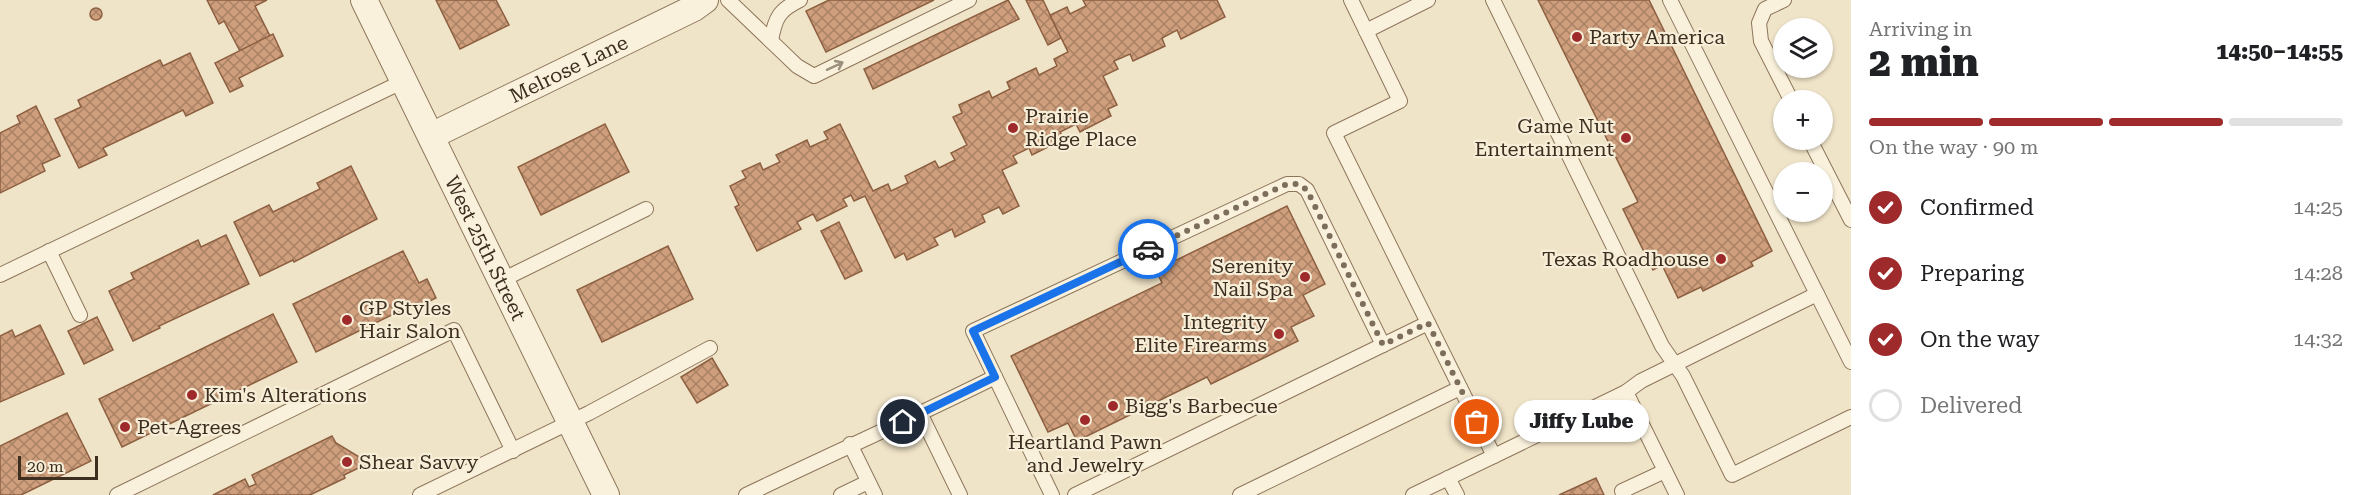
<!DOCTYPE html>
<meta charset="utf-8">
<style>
:root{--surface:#fff;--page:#f6f6f6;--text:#202124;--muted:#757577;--line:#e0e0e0;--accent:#9e2a2b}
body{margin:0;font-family:"Roboto Serif",serif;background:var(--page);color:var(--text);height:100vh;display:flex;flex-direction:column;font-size:22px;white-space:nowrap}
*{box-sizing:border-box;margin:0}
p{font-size:20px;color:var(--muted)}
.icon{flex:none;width:33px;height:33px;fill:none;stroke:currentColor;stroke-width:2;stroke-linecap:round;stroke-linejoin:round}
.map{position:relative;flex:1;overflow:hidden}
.sheet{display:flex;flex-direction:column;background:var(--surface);width:510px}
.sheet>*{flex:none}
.controls{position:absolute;left:1773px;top:18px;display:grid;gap:12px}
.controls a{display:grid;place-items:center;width:60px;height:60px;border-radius:50%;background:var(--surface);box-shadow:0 2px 4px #0004;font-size:30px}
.scale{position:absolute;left:18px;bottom:15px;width:80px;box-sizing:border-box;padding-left:6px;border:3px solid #3d2e20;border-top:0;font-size:16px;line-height:21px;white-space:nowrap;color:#3d2e20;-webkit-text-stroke:4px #f7eed8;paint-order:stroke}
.pin{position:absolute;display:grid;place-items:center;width:51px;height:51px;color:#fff;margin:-26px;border:3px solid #fff;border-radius:50%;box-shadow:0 2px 6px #0007}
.courier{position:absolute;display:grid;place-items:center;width:60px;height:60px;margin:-30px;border:4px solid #1a73e8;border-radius:50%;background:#fff;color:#222;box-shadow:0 2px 8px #0007}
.bubble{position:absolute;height:42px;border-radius:21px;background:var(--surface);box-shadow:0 2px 4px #0004;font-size:20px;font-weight:800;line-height:42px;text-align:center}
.headline em{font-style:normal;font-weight:800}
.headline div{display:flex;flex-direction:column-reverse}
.headline{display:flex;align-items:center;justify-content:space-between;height:102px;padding:0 18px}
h1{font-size:39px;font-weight:800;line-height:45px}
.bar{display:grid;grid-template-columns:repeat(4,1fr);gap:9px 6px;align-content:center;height:72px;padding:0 18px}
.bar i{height:8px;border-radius:4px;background:var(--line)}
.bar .active{background:var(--accent)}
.bar p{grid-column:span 4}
ol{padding:0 18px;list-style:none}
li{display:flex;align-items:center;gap:18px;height:66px}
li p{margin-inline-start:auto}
li .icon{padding:6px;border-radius:50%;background:var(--accent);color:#fff;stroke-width:4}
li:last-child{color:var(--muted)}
li i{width:33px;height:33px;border:3px solid var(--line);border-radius:50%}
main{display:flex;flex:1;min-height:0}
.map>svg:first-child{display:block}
</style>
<main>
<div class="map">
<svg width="1851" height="495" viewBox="0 0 1851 495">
<defs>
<pattern id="building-cross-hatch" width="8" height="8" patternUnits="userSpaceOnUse" patternTransform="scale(1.5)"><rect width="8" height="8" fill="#cf9f7d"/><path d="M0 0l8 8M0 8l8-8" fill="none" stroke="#a98266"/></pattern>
</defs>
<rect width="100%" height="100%" fill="#f0e4c8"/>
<g fill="url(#building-cross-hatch)" stroke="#8d5f41" stroke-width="1.5">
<path d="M207,0H267L255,6L270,36L240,51L224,21L219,24Z"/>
<path d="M436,0H496L509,25L460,49Z"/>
<path d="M829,0H934L826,52L806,11Z"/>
<path d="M1008,0L1019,19L873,89L864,69Z"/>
<path d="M1026,0H1043L1061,38L1048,45Z"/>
<path d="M1083,0H1217L1225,17L1181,39L1177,30L1162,38L1165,46L1133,61L1130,54L1114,61L1118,69L1103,76L1117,105L1108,109L1111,116L1080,132L1076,124L1060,132L1064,139L1032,155L1029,148L1013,156L1017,163L1002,170L1019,206L1003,214L999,207L982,215L985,222L955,237L952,229L934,238L938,245L907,260L904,253L895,258L865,196L854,201L851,195L843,199L847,206L817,221L813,214L797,222L801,229L757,251L735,207L739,205L730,186L746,178L742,171L760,163L763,170L780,162L776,155L807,140L810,147L828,139L824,132L840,124L873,191L888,184L891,191L908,183L905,176L935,161L939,168L955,160L951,153L967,145L953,117L962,113L959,105L989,91L992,98L1010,89L1007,82L1036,68L1039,75L1057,66L1054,59L1068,52L1050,15L1067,7L1070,14L1086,6Z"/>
<path d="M1538,0H1649L1772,251L1751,262L1753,266L1703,291L1701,287L1678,298L1662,265L1653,270L1623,209L1638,202Z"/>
<circle cx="96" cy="14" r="6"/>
<path d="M273,34L283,56L239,78L243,86L230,92L215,63Z"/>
<path d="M190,53L213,103L186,116L183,110L103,148L107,155L79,168L55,119L81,107L78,100L160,60L163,66Z"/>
<path d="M36,106L60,156L42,164L45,171L0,193V133L20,123L17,116Z"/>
<path d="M605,124L629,172L541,215L518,167Z"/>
<path d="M351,166L377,219L294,262L293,260L260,276L234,222L269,205L273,212L320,189L317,183Z"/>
<path d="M1287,206L1325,284L1303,295L1314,316L1291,327L1298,341L1211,384L1207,377L1077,441L1068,423L1048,432L1011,356L1162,283L1156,270Z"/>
<path d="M839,222L862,271L845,279L821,231Z"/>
<path d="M226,235L249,284L159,326L160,328L133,341L109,291L134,279L131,273L198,240L201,247Z"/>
<path d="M668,246L693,299L602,342L577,290Z"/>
<path d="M403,251L419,283L427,279L436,298L418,307L416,303L316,352L293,304Z"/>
<path d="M273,314L297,362L122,447L99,399Z"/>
<path d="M97,317L113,350L84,364L68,331Z"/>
<path d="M40,325L64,374L0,402V336L12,330L15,337Z"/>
<path d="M712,358L728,385L697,403L681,377Z"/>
<path d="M67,413L91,461L21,495H0V446Z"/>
<path d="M332,436L336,443L369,463L344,475L345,478L310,495H213L245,479L249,487L256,484L252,475Z"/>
<path d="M1596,478L1604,495H1559Z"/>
</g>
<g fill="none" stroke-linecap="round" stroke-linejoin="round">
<defs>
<g id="service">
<path d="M728,0L797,66L814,76L969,0"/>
<path d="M1351,0L1400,101L1334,133L1494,456L1626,392L1641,381L1817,294"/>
<path d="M1493,0L1662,346L1683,376L1732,475L1851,417"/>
<path d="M1670,0L1851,362"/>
<path d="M1784,0L1765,9L1759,23L1761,41L1791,100"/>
<path d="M1366,31L1428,0"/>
<path d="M771,41C775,18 779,10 800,0"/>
<path d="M1810,140L1851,220"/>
<path d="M49,251L80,315"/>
<path d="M0,275L404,81"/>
<path d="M502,280L646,209"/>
<path d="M1626,392L1677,495"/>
<path d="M921,415L960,495"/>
<path d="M850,444L875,495"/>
<path d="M1448,478L1457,495"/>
<path d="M117,495L454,330L513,451"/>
<path d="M420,495L589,413L710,348"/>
<path d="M746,495C829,455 913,418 995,377"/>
<path d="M841,495L868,482"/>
<path d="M1052,495L973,331L1287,184H1299L1307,190L1383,345"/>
<path d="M1075,495L1428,323"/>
<path d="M1240,495L1460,388"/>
<path d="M1413,495L1494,456"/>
<path d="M1624,495L1622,491L1665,471"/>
</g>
<g id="minor">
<path id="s1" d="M364,0L606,495"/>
<path id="s2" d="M431,136L694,8L705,0"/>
</g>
</defs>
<use href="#service" stroke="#8d765c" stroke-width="16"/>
<use href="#minor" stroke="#8d765c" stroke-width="28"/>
<use href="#service" stroke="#faf1dc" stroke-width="14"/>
<use href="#minor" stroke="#faf1dc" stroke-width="26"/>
</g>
<defs><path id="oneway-shaft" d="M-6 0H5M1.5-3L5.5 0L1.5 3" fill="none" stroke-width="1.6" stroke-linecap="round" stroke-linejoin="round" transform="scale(1.5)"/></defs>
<use stroke="#9c907e" href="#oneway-shaft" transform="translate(835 66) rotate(-25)"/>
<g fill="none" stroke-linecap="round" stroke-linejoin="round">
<path stroke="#7c6e5b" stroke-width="6" stroke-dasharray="0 10.8" d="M1148,249L1287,184H1299L1307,190L1383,345L1428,323L1477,422"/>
<path stroke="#1a73e8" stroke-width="8" d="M903,422L995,377L973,331L1148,249"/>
</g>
<g fill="#9e2a2b" stroke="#f7eed8" stroke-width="2">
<circle cx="1577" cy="37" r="6"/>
<circle cx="1013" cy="128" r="6"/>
<circle cx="1626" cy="138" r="6"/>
<circle cx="1721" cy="259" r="6"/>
<circle cx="1305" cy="277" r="6"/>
<circle cx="347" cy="320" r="6"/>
<circle cx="1279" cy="334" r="6"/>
<circle cx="192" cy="395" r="6"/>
<circle cx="1113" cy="406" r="6"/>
<circle cx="1085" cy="420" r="6"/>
<circle cx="125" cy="427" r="6"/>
<circle cx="347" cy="462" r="6"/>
</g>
<g text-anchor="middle" stroke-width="4.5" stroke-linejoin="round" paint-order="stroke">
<g font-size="20" fill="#3d2e20" stroke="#f7eed8" text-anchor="start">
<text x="1589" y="44">Party America</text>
<text x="1025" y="123">Prairie<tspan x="1025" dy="23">Ridge Place</tspan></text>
<text x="1614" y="133" text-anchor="end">Game Nut<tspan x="1614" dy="23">Entertainment</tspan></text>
<text x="1709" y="266" text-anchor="end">Texas Roadhouse</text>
<text x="1293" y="273" text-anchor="end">Serenity<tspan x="1293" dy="23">Nail Spa</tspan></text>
<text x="359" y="315">GP Styles<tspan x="359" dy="23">Hair Salon</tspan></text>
<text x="1267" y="329" text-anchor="end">Integrity<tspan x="1267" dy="23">Elite Firearms</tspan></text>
<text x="204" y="402">Kim's Alterations</text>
<text x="1125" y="413">Bigg's Barbecue</text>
<text x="137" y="434">Pet-Agrees</text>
<text x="1085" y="449" text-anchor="middle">Heartland Pawn<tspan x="1085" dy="23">and Jewelry</tspan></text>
<text x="359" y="469">Shear Savvy</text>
</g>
<g font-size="20" fill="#3d2e20" stroke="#f7eed8">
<text dy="7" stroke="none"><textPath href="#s2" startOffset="153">Melrose Lane</textPath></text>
<text dy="7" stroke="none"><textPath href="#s1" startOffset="276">West 25th Street</textPath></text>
</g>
</g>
</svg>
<div class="controls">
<a><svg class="icon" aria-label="layers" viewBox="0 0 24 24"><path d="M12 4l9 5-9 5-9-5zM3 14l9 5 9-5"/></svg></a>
<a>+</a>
<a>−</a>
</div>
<div class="scale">20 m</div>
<div class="pin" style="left:1477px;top:422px;background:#ea580c"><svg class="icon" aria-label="bag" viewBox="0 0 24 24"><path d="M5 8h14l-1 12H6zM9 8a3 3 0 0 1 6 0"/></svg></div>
<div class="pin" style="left:903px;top:422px;background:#1f2937"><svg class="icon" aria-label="home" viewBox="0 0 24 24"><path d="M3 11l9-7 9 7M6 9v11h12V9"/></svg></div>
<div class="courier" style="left:1148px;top:249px"><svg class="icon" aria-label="car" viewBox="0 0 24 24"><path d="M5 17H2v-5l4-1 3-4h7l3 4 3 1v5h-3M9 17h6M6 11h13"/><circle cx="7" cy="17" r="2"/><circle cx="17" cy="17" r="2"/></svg></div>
<div class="bubble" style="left:1514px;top:400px;width:135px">Jiffy Lube</div>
</div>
<section class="sheet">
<div class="headline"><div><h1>2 min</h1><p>Arriving in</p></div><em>14:50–14:55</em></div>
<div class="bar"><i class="active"></i><i class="active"></i><i class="active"></i><i></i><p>On the way · 90 m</p></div>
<ol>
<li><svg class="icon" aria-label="check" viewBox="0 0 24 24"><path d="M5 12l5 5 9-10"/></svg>Confirmed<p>14:25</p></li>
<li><svg class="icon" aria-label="check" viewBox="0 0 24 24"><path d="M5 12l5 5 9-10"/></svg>Preparing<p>14:28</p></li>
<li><svg class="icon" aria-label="check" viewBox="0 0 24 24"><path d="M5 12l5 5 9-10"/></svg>On the way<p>14:32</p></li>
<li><i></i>Delivered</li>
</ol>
</section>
</main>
